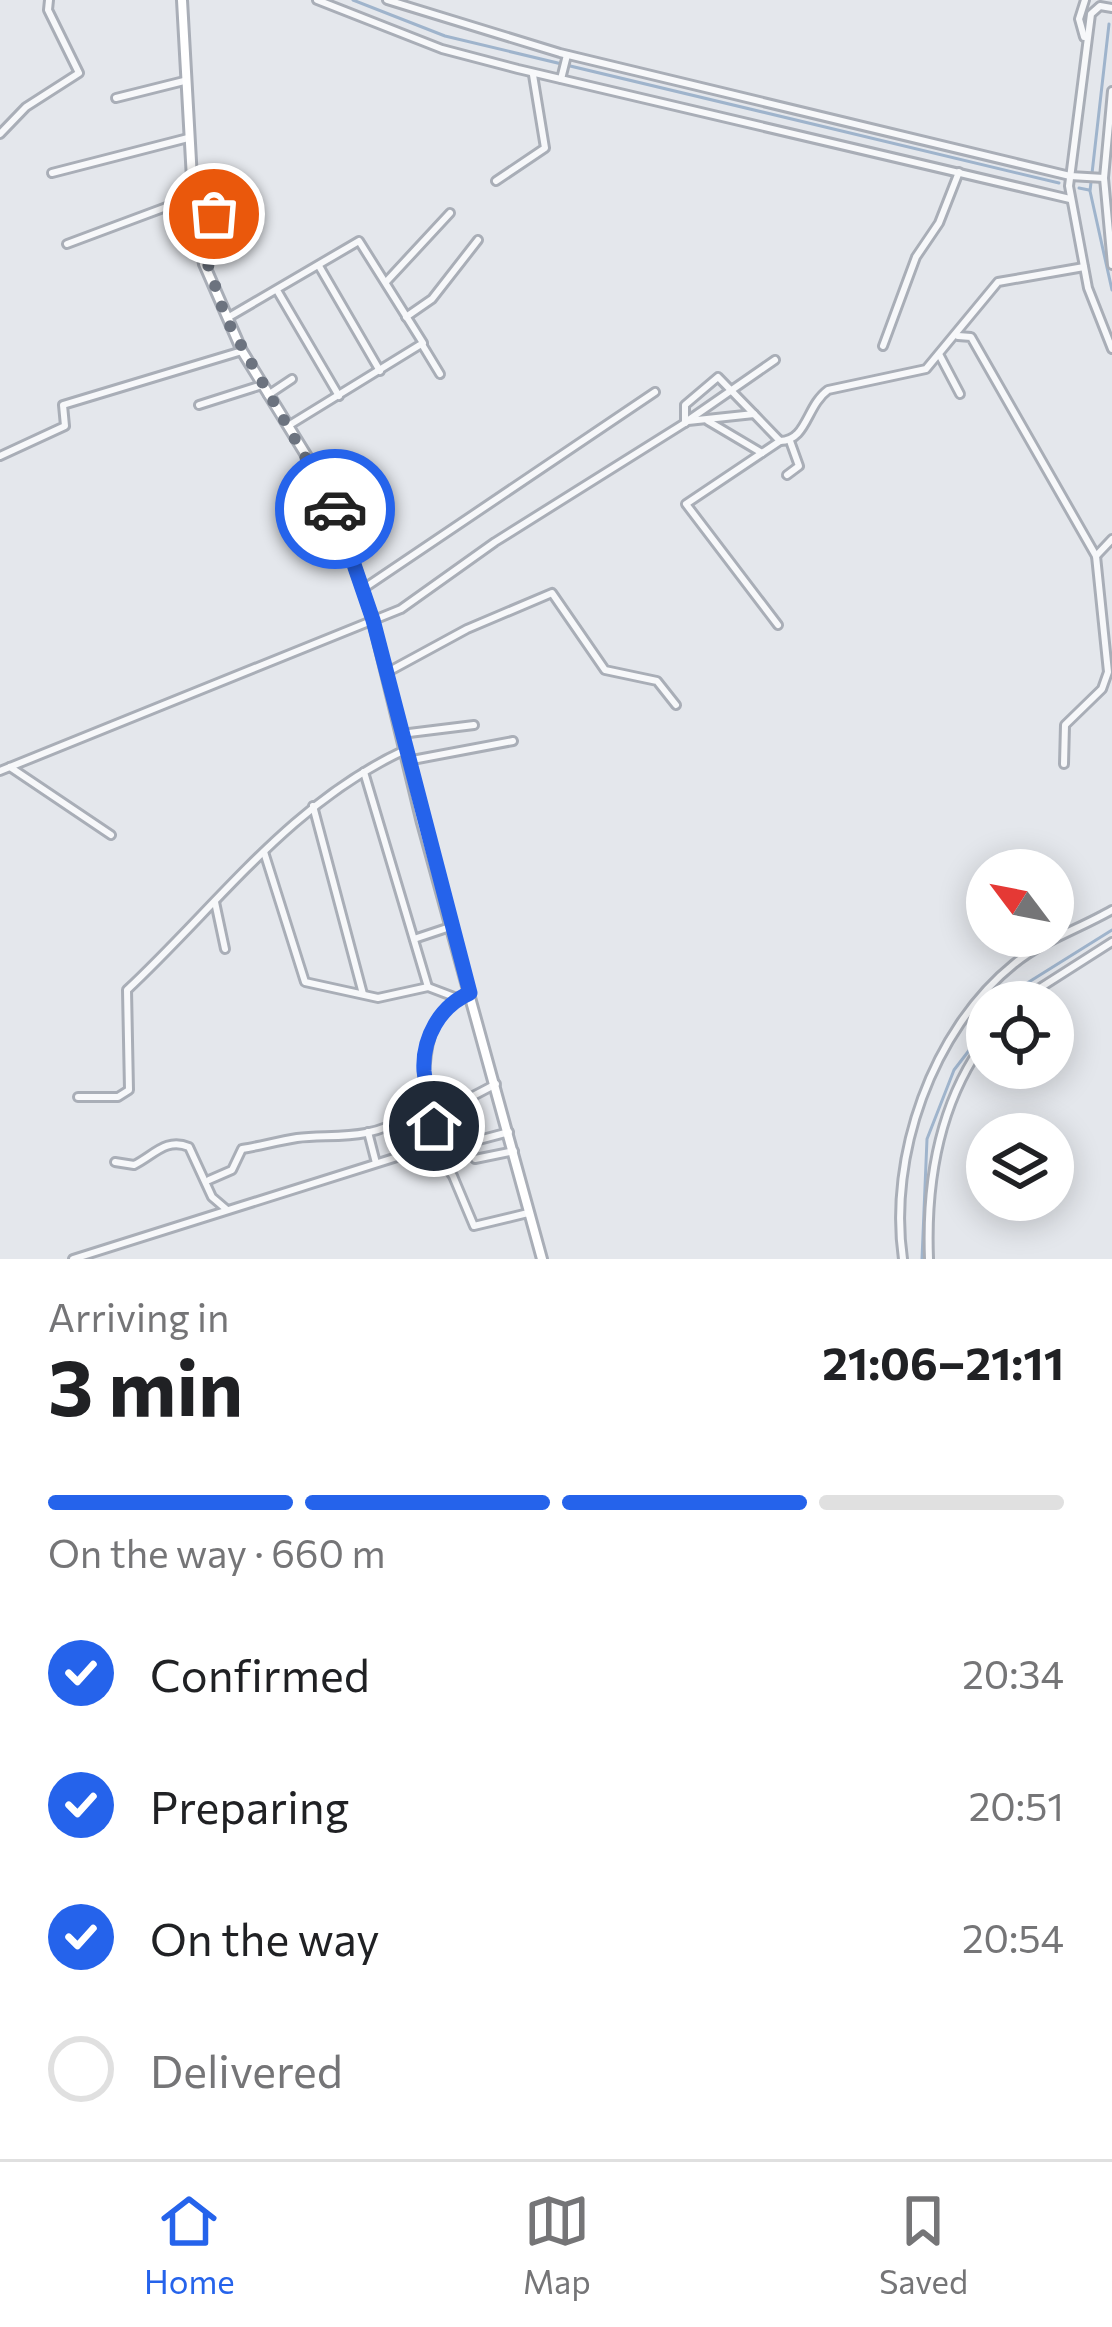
<!DOCTYPE html>
<meta charset="utf-8">
<style>
:root{--surface:#fff;--page:#f6f6f6;--text:#202124;--muted:#757577;--line:#e0e0e0;--accent:#2563eb}
body{margin:0;font-family:Commissioner,sans-serif;background:var(--page);color:var(--text);height:100vh;display:flex;flex-direction:column;font-size:45px;white-space:nowrap}
*{box-sizing:border-box;margin:0}
p{font-size:39px;color:var(--muted)}
.icon{flex:none;width:66px;height:66px;fill:none;stroke:currentColor;stroke-width:2;stroke-linecap:round;stroke-linejoin:round}
.map{position:relative;height:1259px;overflow:hidden}
.side{display:flex;flex-direction:column;background:var(--surface);flex:1}
.side>*{flex:none}
.needle{width:78px;rotate:302deg}
.tools{position:absolute;left:966px;top:849px;display:grid;gap:24px}
.tools a{display:grid;place-items:center;width:108px;height:108px;border-radius:50%;background:var(--surface);box-shadow:0 6px 30px #0003;font-size:60px}
.pin{position:absolute;display:grid;place-items:center;width:102px;height:102px;color:#fff;margin:-51px;border:6px solid #fff;border-radius:50%;box-shadow:0 3px 12px #0007}
.courier{position:absolute;display:grid;place-items:center;width:120px;height:120px;margin:-60px;border:9px solid #2563eb;border-radius:50%;background:#fff;color:#222;box-shadow:0 3px 15px #0007}
.summary em{font-style:normal;font-weight:700}
.summary div{display:flex;flex-direction:column-reverse}
.summary{display:flex;align-items:center;justify-content:space-between;height:204px;padding:0 48px}
h1{font-size:78px;font-weight:700;line-height:90px}
.bar{display:grid;grid-template-columns:repeat(4,1fr);gap:18px 12px;align-content:center;height:144px;padding:0 48px}
.bar i{height:15px;border-radius:9px;background:var(--line)}
.bar .active{background:var(--accent)}
.bar p{grid-column:span 4}
ol{padding:0 48px;list-style:none}
li{display:flex;align-items:center;gap:36px;height:132px}
li p{margin-inline-start:auto}
li .icon{padding:12px;border-radius:50%;background:var(--accent);color:#fff;stroke-width:4}
li:last-child{color:var(--muted)}
li i{width:66px;height:66px;border:6px solid var(--line);border-radius:50%}
.dock{display:flex;justify-content:space-around;align-items:center;height:168px;border-top:3px solid var(--line);background:var(--surface);font-size:33px;color:var(--muted)}
.dock a{display:grid;justify-items:center;gap:6px}
.dock .active{color:var(--accent)}
.map>svg:first-child{display:block}
</style>
<div class="map">
<svg width="1112" height="1259" viewBox="0 0 1112 1259">
<rect width="100%" height="100%" fill="#e4e7ec"/>
<g fill="none" stroke-linecap="round" stroke-linejoin="round">
<g stroke="#9fb4cc" stroke-width="3">
<path d="M353,0L445,36L1059,183"/>
<path d="M1109,24L1090,191L1112,290"/>
<path d="M1079,188L1089,190"/>
<path d="M1006,1002L1016,990L1112,930"/>
<path d="M922,1259L927,1139L954,1070L987,1027"/>
</g>
<defs>
<g id="street">
<path d="M317,0L442,49L518,69L1070,199"/>
<path d="M387,0L560,53L1070,176L1104,178"/>
<path d="M1112,8L1100,6L1091,14L1069,186L1088,288L1112,349"/>
<path d="M1084,37L1079,19L1085,0"/>
<path d="M561,79L567,55"/>
<path d="M1112,91L1104,178L1112,265"/>
<path d="M116,98L184,81"/>
<path d="M0,134L26,107L79,73L48,10L49,0"/>
<path d="M52,173L188,138"/>
<path d="M496,181L545,148L533,75"/>
<path d="M199,229L214,214L216,197"/>
<path d="M67,244L193,197"/>
<path d="M319,266L380,371"/>
<path d="M386,282L450,213"/>
<path d="M278,292L339,396"/>
<path d="M229,317L359,241L423,343L288,426"/>
<path d="M406,317L432,299L478,240"/>
<path d="M958,336L971,337L1096,556L1108,672L1102,689L1065,725L1064,764"/>
<path d="M423,346L440,374"/>
<path d="M883,346L916,257L939,223L959,172"/>
<path d="M940,356L960,394"/>
<path d="M268,395L292,379"/>
<path d="M199,405L262,385"/>
<path d="M690,419L775,360"/>
<path d="M708,421L762,453"/>
<path d="M685,423V405L718,377L754,414"/>
<path d="M0,456L65,426L63,405L242,351"/>
<path d="M787,475L799,466L790,441"/>
<path d="M1096,556L1112,539"/>
<path d="M363,589L655,392"/>
<path d="M778,625L686,504L780,441"/>
<path d="M386,673L467,629L552,593L605,670L657,681L676,705"/>
<path d="M401,734L474,725"/>
<path d="M407,761L513,741"/>
<path d="M10,767L111,835"/>
<path d="M0,771L401,609L495,542L688,421L754,414L780,441C807,441 806,406 828,390L926,369L998,282L1084,267"/>
<path d="M364,772L428,987"/>
<path d="M313,806L363,994"/>
<path d="M264,852L305,982L378,998L428,987L457,998"/>
<path d="M215,902L225,949"/>
<path d="M414,939L450,927"/>
<path d="M1018,1002L1112,942"/>
<path d="M78,1097H118L129,1090L127,990C217,906 290,803 405,750"/>
<path d="M402,1119L435,1116L436,1099L426,1078"/>
<path d="M368,1132L376,1163"/>
<path d="M475,1141L509,1132"/>
<path d="M432,1144L435,1116L496,1084"/>
<path d="M475,1159L514,1151"/>
<path d="M115,1162L134,1165C153,1156 166,1137 189,1147L212,1197L226,1209"/>
<path d="M209,1180L232,1170L242,1149C260,1146 278,1141 297,1138C333,1134 371,1141 404,1117C444,1089 403,1022 470,993"/>
<path d="M73,1259L432,1146L453,1176L474,1226L528,1213"/>
<path d="M903,1259C888,1157 932,1030 1014,964C1042,941 1081,928 1112,910"/>
<path d="M929,1259C926,1181 939,1102 987,1038"/>
</g>
<path id="secondary" d="M182,0L193,197L204,264L242,351L330,494L373,620L422,823L542,1259"/>
</defs>
<use href="#street" stroke="#a9aeb7" stroke-width="12"/>
<use href="#secondary" stroke="#a9aeb7" stroke-width="14"/>
<use href="#street" stroke="#f7f8fa" stroke-width="6"/>
<use href="#secondary" stroke="#fff" stroke-width="8"/>
</g>
<g fill="none" stroke-linecap="round" stroke-linejoin="round">
<path stroke="#6c737f" stroke-width="12" stroke-dasharray="0 21.6" d="M214,214L206,227L196,228L226,319L335,509"/>
<path stroke="#2563eb" stroke-width="15" d="M335,509L373,620L470,993C440,1006 422,1038 424,1071C426,1095 438,1094 434,1126"/>
</g>
</svg>
<div class="tools">
<a><svg class="needle" viewBox="-14 -14 28 28"><path d="M0-13l5 13h-10z" fill="#e53935"/><path d="M0 13l5-13h-10z" fill="#757577"/></svg></a>
<a><svg class="icon" aria-label="locate" viewBox="0 0 24 24"><circle cx="12" cy="12" r="6"/><path d="M12 2v4M12 18v4M2 12h4M18 12h4"/></svg></a>
<a><svg class="icon" aria-label="layers" viewBox="0 0 24 24"><path d="M12 4l9 5-9 5-9-5zM3 14l9 5 9-5"/></svg></a>
</div>
<div class="pin" style="left:214px;top:214px;background:#ea580c"><svg class="icon" aria-label="bag" viewBox="0 0 24 24"><path d="M5 8h14l-1 12H6zM9 8a3 3 0 0 1 6 0"/></svg></div>
<div class="pin" style="left:434px;top:1126px;background:#1f2937"><svg class="icon" aria-label="home" viewBox="0 0 24 24"><path d="M3 11l9-7 9 7M6 9v11h12V9"/></svg></div>
<div class="courier" style="left:335px;top:509px"><svg class="icon" aria-label="car" viewBox="0 0 24 24"><path d="M5 17H2v-5l4-1 3-4h7l3 4 3 1v5h-3M9 17h6M6 11h13"/><circle cx="7" cy="17" r="2"/><circle cx="17" cy="17" r="2"/></svg></div>
</div>
<section class="side">
<div class="summary"><div><h1>3 min</h1><p>Arriving in</p></div><em>21:06–21:11</em></div>
<div class="bar"><i class="active"></i><i class="active"></i><i class="active"></i><i></i><p>On the way · 660 m</p></div>
<ol>
<li><svg class="icon" aria-label="check" viewBox="0 0 24 24"><path d="M5 12l5 5 9-10"/></svg>Confirmed<p>20:34</p></li>
<li><svg class="icon" aria-label="check" viewBox="0 0 24 24"><path d="M5 12l5 5 9-10"/></svg>Preparing<p>20:51</p></li>
<li><svg class="icon" aria-label="check" viewBox="0 0 24 24"><path d="M5 12l5 5 9-10"/></svg>On the way<p>20:54</p></li>
<li><i></i>Delivered</li>
</ol>
</section>
<nav class="dock">
<a class="active"><svg class="icon" aria-label="home" viewBox="0 0 24 24"><path d="M3 11l9-7 9 7M6 9v11h12V9"/></svg>Home</a>
<a><svg class="icon" aria-label="map" viewBox="0 0 24 24"><path d="M3 6l6-2 6 2 6-2v14l-6 2-6-2-6 2zM9 4v14M15 6v14"/></svg>Map</a>
<a><svg class="icon" aria-label="saved" viewBox="0 0 24 24"><path d="M7 4h10v16l-5-4-5 4z"/></svg>Saved</a>
</nav>
